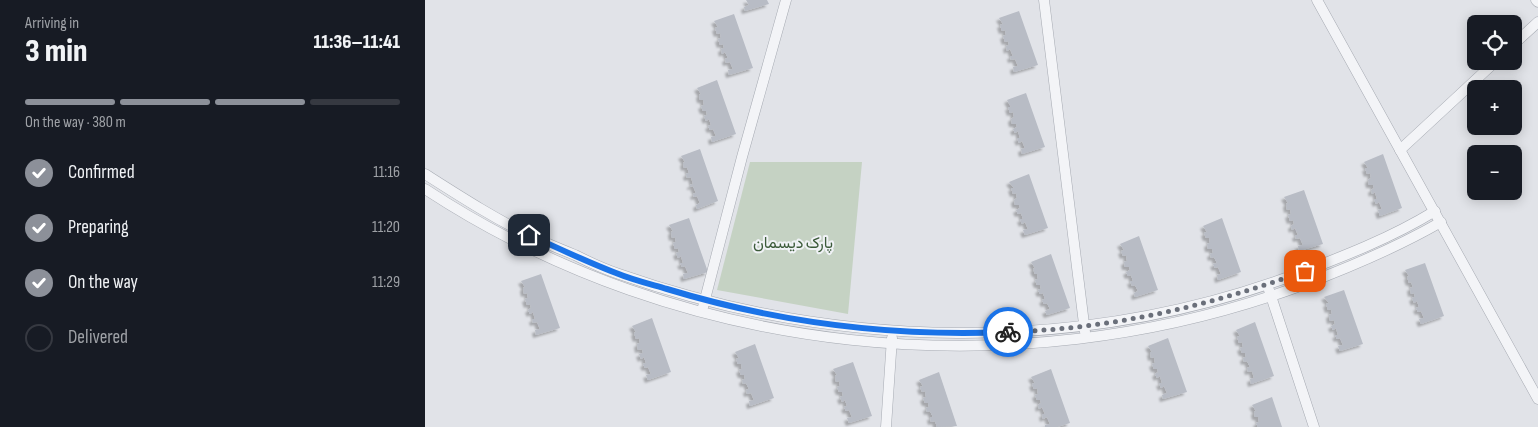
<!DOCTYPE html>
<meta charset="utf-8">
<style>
:root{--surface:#171b24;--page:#242831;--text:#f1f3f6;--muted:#9ea1a6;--line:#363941;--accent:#8c9099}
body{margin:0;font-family:"Sofia Sans Condensed",Vazirmatn,sans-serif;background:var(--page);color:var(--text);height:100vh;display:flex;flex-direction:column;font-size:19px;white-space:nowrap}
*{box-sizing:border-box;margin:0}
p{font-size:16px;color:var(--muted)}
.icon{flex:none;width:28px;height:28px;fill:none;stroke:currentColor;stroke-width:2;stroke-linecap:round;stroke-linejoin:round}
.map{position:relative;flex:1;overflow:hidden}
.details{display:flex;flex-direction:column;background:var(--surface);width:425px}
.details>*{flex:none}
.buttons{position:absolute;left:1042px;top:15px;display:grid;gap:10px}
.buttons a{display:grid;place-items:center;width:55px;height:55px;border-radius:8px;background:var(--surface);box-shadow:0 2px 12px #0003;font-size:25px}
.pin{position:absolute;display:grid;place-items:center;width:42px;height:42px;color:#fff;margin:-21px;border-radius:10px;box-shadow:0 2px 8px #0006}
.courier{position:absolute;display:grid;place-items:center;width:50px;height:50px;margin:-25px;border:4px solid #1a73e8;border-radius:50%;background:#fff;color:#222;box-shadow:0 1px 6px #0007}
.overview em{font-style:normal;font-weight:800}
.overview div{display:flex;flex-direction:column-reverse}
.overview{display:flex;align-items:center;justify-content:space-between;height:85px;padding:0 25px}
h1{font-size:32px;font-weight:800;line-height:38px}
.bar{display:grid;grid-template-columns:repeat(4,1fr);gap:8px 5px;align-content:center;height:60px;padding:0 25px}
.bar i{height:6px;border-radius:4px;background:var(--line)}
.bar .current{background:var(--accent)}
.bar p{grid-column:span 4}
ol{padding:0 25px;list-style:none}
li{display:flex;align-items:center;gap:15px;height:55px}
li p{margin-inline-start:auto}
li .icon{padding:5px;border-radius:50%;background:var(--accent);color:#fff;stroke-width:4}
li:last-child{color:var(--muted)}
li i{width:28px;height:28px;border:2px solid var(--line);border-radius:50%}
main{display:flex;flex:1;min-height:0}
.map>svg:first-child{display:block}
</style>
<main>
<section class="details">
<div class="overview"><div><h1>3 min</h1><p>Arriving in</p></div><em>11:36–11:41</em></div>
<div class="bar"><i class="current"></i><i class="current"></i><i class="current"></i><i></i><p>On the way · 380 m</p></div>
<ol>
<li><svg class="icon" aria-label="check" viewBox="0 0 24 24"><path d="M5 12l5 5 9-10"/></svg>Confirmed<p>11:16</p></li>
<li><svg class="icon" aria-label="check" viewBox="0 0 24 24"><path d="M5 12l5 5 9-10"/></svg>Preparing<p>11:20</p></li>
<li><svg class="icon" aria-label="check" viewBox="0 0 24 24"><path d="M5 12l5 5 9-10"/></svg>On the way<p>11:29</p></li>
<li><i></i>Delivered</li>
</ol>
</section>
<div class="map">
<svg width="1113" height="427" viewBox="0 0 1113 427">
<defs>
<filter id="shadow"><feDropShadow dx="-3" dy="3" stdDeviation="1" flood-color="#0004"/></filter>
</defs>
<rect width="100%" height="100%" fill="#e1e3e8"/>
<path fill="#c5d2c3" d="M325,162H437L423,314L292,290Z"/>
<g fill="#b8bcc5" filter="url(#shadow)">
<path d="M321,0H342L344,4L320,11L319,7L324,5Z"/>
<path d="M594,11L613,65L589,72L588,67L593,66L590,59L586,60L585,56H588L585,49L582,51L581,46L584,45L583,41L580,42L578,36L581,35L580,30L577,31L575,25L578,24L574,18Z"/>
<path d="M309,14L328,68L304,75L303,70L308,69L305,62L301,63L300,59L303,58L300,52L297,54L296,49L299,48L298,44L295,45L293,39L296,38L295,33L292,34L290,28L293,27L289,21Z"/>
<path d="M292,80L311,134L287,142L286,137L291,136L288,129L285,130L283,126L286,125L284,119L281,121L279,116L282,115L281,111H278L276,106L279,105L278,100H275L274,95L276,94L272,88Z"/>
<path d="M601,93L620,147L597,154L596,149L600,148L597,141L594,143L592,138H595L593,131L590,133L588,129L592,127L591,124H587L586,119L589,117L588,112L585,113L583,107H586L582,100Z"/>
<path d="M275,149L293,201L272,209L271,205L275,203L272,196L269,197L268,194L271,193L268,186L265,187V185L268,184L266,177L262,178L261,174L264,173L262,167L259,168L258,163L260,162L256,156Z"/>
<path d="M958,154L977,208L955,216L953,210L957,209L954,202L951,204L949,199H952L950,192L947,194L946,190L949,188L948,185H944L943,180L946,178L945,173L942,174L940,168H943L939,162Z"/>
<path d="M604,174L623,228L600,235L598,230L603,229L600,222L597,224L595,219H598L596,213L593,214L591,210L595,208L594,205H590L589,200L592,198L591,193L588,194L586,188H589L584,182Z"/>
<path d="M879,190L898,244L874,251L873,246L878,245L875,238L871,239L870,235H873L870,228L867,230L866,226L869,224L868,220L865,221L863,215L866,214L865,209L862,210L861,204L863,203L859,197Z"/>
<path d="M264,218L283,272L259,279L258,274L263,273L260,266L257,267L255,263H258L256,256L253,258L251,253L254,252L253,248L250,249L248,243L251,242L250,237L247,238L246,232L248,231L244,225Z"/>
<path d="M797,218L816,272L793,280L792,275L796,274L793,267L790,268L788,264L792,263L789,257L786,258L785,254L788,253L787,249H783L782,244L785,243L784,238H781L779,233L782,232L778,226Z"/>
<path d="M714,236L733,290L710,297L709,293L713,291L710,285L707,286L705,281H708L706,275L703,276L701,272L705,270L704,267H700L699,262L702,261L701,255L698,256L696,251L699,250L695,244Z"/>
<path d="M626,254L645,308L622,315L620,311L625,309L622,303L619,304L617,300L620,299L618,293L615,294L613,290L616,289L615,285H612L610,280L613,279L612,274H610L608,269L610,268L606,262Z"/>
<path d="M1000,263L1019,316L996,324L994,319L999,318L996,311L993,312L991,308L994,307L992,301L989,303L987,298L990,297L989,293L986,294L985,288L988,287L986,282L984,283L982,277L984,276L980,270Z"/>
<path d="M116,274L135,328L111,335L110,330L115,329L112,322L108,323L107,319H110L108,312L105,314L103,310L106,308L105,304L102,305L100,299L103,298L102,293L99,294L98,288L100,287L96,281Z"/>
<path d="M919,290L938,344L915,351L913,346L918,345L915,338L912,339L910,335H913L911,328L908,330L906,326L910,324L909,320L905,321L904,315L907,314L906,309L903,310L901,304L904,303L899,297Z"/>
<path d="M227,318L246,372L223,380L221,375L226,374L223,367L220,368L218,364L221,363L219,357L216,359L214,354L218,353L217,349L213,350L212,344L215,343L214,338L211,339L209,333L211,332L207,326Z"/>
<path d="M830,322L849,376L826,384L825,379L829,378L827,371L823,372L822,368L825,367L822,361L819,362L818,358L821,357L820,353H817L815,348L818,347L817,342L814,343L812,337L815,336L811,330Z"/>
<path d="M743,338L762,392L738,399L737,395L742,393L739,386L736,388L734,383H737L735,376L732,378L730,374L733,372L732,369H729L727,364L730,363L729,357L726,358L725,352H727L723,346Z"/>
<path d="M330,344L349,398L325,406L324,401L329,400L326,393L322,394L321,390L324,389L321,383L318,384L317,380L320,379L319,375H316L314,370L317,369L316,364H313L311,359L314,358L310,352Z"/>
<path d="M428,362L447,416L424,423L422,418L427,417L424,410L421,411L419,407L422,406L420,400L417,402L415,397L418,396L417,392H414L412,387L415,386L414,381L411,382L410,376L412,375L408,369Z"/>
<path d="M626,369L645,423L632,427H620V425L625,424L622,417L618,419L617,414H620L617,407L614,409L613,405L616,403L615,400H612L610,395L613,394L612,388L609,389L607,384L610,383L606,377Z"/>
<path d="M514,372L532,426L512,427L510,421L506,422L505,417H508L505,411L502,412L501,408L504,407L503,403H500L498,398L501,397L500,391L497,392L495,387L498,386L494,380Z"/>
<path d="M847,397L857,427H833L831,423L834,422L833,417H830L829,412L831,411L827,405Z"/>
</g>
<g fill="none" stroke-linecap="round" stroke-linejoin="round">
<defs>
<g id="street">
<path d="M619,0L660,332"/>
<path d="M892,0L1113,399"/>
<path d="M1111,0L1113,2"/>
<path d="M1089,44L1113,22"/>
<path d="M975,150L1071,61"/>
<path d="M0,174C33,195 70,219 106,236C120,243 135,249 150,255C164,262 179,269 194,274C411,350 653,355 869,275C917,257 966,238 1010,211"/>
<path d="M0,189C255,357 589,391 875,286C923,268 971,248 1016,222"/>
<path d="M844,290L889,427"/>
<path d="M278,307L317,157L361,0"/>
<path d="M461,427L467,338"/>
</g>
</defs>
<use href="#street" stroke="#a6aab2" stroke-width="11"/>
<use href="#street" stroke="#f3f4f7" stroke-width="10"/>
</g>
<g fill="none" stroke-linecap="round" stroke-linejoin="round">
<path stroke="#6a6f7a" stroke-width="5" stroke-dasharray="0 9" d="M583,332C685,329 785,306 880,271"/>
<path stroke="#1a73e8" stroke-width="6" d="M104,235C133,248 162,262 191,273C208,280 225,284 242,289C354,323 467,337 583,332"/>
</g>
<g text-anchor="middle" stroke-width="4" stroke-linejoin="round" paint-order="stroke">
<g font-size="16" fill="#3b5a39" stroke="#f0f2f6">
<text x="368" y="248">پارک دیسمان</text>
</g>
</g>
</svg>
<div class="buttons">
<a><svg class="icon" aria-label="locate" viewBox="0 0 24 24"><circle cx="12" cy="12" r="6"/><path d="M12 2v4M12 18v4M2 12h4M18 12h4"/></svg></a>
<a>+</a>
<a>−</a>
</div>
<div class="pin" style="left:880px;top:271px;background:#ea580c"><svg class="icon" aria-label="bag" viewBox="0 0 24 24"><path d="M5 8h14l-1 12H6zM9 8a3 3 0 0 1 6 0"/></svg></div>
<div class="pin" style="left:104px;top:235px;background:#1f2937"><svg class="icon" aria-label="home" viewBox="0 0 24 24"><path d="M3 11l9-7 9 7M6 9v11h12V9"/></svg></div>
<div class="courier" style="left:583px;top:332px"><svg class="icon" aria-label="bike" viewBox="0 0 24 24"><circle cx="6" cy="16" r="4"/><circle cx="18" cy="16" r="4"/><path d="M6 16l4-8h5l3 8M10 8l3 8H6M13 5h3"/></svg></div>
</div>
</main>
